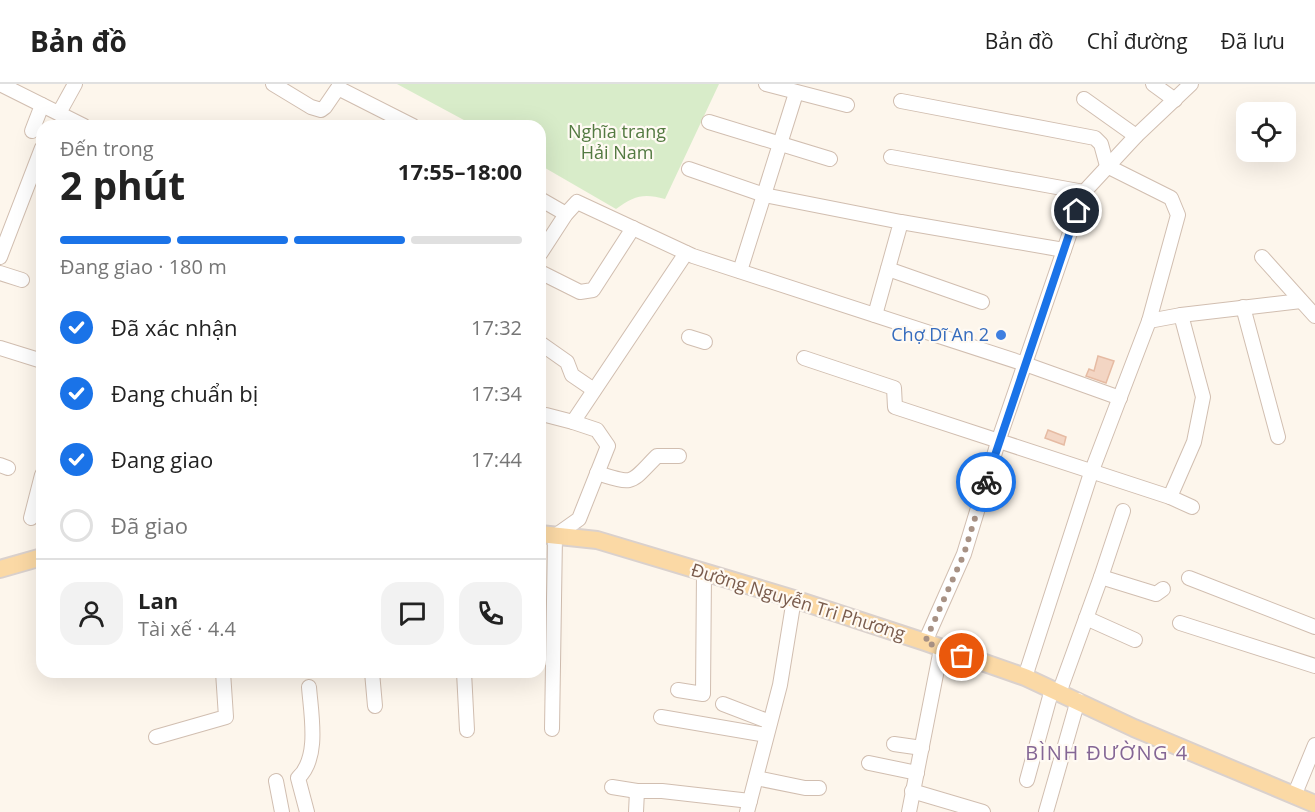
<!DOCTYPE html>
<html lang="vi">
<meta charset="utf-8">
<style>
:root{--surface:#fff;--page:#f2f2f2;--text:#222;--muted:#767676;--line:#e0e0e0;--accent:#1a73e8}
body{margin:0;font-family:"Open Sans",sans-serif;background:var(--page);color:var(--text);height:100vh;display:flex;flex-direction:column;font-size:22px;white-space:nowrap}
*{box-sizing:border-box;margin:0}
p{font-size:20px;color:var(--muted)}
.icon{flex:none;width:33px;height:33px;fill:none;stroke:currentColor;stroke-width:2;stroke-linecap:round;stroke-linejoin:round}
.map{position:relative;flex:1;overflow:hidden}
.sheet{position:absolute;left:36px;top:36px;width:510px;height:558px;display:flex;flex-direction:column;background:var(--surface);border-radius:18px;box-shadow:0 6px 24px #0002}
.sheet>*{flex:none}
.controls{position:absolute;left:1236px;top:18px;display:grid;gap:12px}
.controls a{display:grid;place-items:center;width:60px;height:60px;border-radius:12px;background:var(--surface);box-shadow:0 6px 24px #0002;font-size:30px}
.pin{position:absolute;display:grid;place-items:center;width:51px;height:51px;color:#fff;margin:-26px;border:3px solid #fff;border-radius:50%;box-shadow:0 2px 6px #0007}
.courier{position:absolute;display:grid;place-items:center;width:60px;height:60px;margin:-30px;border:4px solid #1a73e8;border-radius:50%;background:#fff;color:#222;box-shadow:0 2px 8px #0007}
.head em{font-style:normal;font-weight:700}
.head div{display:flex;flex-direction:column-reverse}
.head{display:flex;align-items:center;justify-content:space-between;height:102px;padding:0 24px}
h1{font-size:39px;font-weight:700;line-height:45px}
.bar{display:grid;grid-template-columns:repeat(4,1fr);gap:9px 6px;align-content:center;height:72px;padding:0 24px}
.bar i{height:8px;border-radius:4px;background:var(--line)}
.bar .active{background:var(--accent)}
.bar p{grid-column:span 4}
.line{display:flex;align-items:center;gap:15px;padding:0 24px;border-top:2px solid var(--line)}
.line div{flex:1}
.round{display:grid;place-items:center;flex:none;width:63px;height:63px;border-radius:18px;background:var(--page)}
ol{padding:0 24px;list-style:none}
li{display:flex;align-items:center;gap:18px;height:66px}
li p{margin-inline-start:auto}
li .icon{padding:6px;border-radius:50%;background:var(--accent);color:#fff;stroke-width:4}
li:last-child{color:var(--muted)}
li i{width:33px;height:33px;border:3px solid var(--line);border-radius:50%}
header{display:flex;align-items:center;gap:36px;box-sizing:border-box;height:84px;padding:0 30px;background:var(--surface);border-bottom:2px solid var(--line)}
header strong{font-size:28px}
nav{display:flex;gap:33px;margin-inline-start:auto;font-size:21px}
.map>svg:first-child{display:block}
</style>
<header>
<strong>Bản đồ</strong>
<nav><a>Bản đồ</a><a>Chỉ đường</a><a>Đã lưu</a></nav>
</header>
<div class="map">
<svg width="1315" height="728" viewBox="0 0 1315 728">
<rect width="100%" height="100%" fill="#fdf6ec"/>
<path fill="#d8ecc9" d="M397,0H719L665,115C643,109 634,112 616,125L540,81V42H475Z"/>
<g fill="#f3d5c3" stroke="#e6bba3" stroke-width="1.5">
<path d="M1098,272L1114,277L1106,299L1086,292L1089,285L1094,287Z"/>
<path d="M1048,346L1066,353L1064,361L1045,354Z"/>
</g>
<g fill="none" stroke-linecap="round" stroke-linejoin="round">
<defs>
<g id="minor">
<path d="M0,0L84,42"/>
<path d="M273,0L311,23L321,26L325,23L338,4L413,42"/>
<path d="M766,0L847,21"/>
<path d="M1153,0L1175,16"/>
<path d="M1084,15L1136,52"/>
<path d="M901,17L1095,54L1101,60L1107,82L1171,114L1178,131L1149,237L1091,389L1025,593"/>
<path d="M59,29L75,0"/>
<path d="M709,38L830,75"/>
<path d="M32,47L42,21"/>
<path d="M891,73L1084,108"/>
<path d="M689,85L764,111L901,138L875,231"/>
<path d="M540,115L566,130"/>
<path d="M901,138L1064,166"/>
<path d="M540,170L566,130L577,118L693,172L1025,280L1120,314"/>
<path d="M0,173L42,64"/>
<path d="M1262,173L1315,232"/>
<path d="M888,185L982,218"/>
<path d="M740,187L796,9"/>
<path d="M540,188L580,208L593,206L633,144"/>
<path d="M0,189L22,196"/>
<path d="M1243,223L1278,353"/>
<path d="M1181,231L1203,313L1194,358L1170,413L1192,423"/>
<path d="M1149,237L1181,231L1301,217"/>
<path d="M689,253L705,258"/>
<path d="M540,259L567,278L572,291L594,306"/>
<path d="M0,264L42,277"/>
<path d="M804,274L894,304L895,323L1170,413"/>
<path d="M546,331L573,338"/>
<path d="M0,381L8,384"/>
<path d="M597,389C636,401 629,400 657,372H679"/>
<path d="M31,434L42,391"/>
<path d="M1101,493L1123,427"/>
<path d="M1189,494L1315,543"/>
<path d="M1086,534L1135,556"/>
<path d="M1180,539L1315,582"/>
<path d="M925,558L964,470L999,355L1084,108L1136,52L1191,0"/>
<path d="M372,588L375,622"/>
<path d="M464,588L467,646"/>
<path d="M678,606L703,610L704,488"/>
<path d="M1059,609L1101,493L1156,510L1163,505"/>
<path d="M723,620L770,638"/>
<path d="M661,633L766,651"/>
<path d="M552,645L555,452L579,435L608,362L597,346L573,338L686,169"/>
<path d="M156,653L226,633L223,588"/>
<path d="M894,660L922,664"/>
<path d="M869,679L917,689"/>
<path d="M756,694L805,704H819"/>
<path d="M1027,696L1052,605"/>
<path d="M276,697L282,728"/>
<path d="M612,703L637,707"/>
<path d="M912,707L983,728"/>
<path d="M1294,712L1315,661"/>
<path d="M307,728L298,694C320,674 311,630 309,603"/>
<path d="M636,728L637,707H662L750,717"/>
<path d="M747,728L780,601L794,515"/>
<path d="M909,728L941,565"/>
<path d="M1046,728L1078,616"/>
</g>
<g id="major">
<path d="M540,450L597,456L794,515L925,558L1025,593L1134,644L1315,720"/>
<path d="M0,485L42,473"/>
</g>
</defs>
<use href="#minor" stroke="#d1beb0" stroke-width="16"/>
<use href="#major" stroke="#dad1cd" stroke-width="20"/>
<use href="#minor" stroke="#fff" stroke-width="14"/>
<use href="#major" stroke="#fbd9a5" stroke-width="16"/>
</g>
<g fill="none" stroke-linecap="round" stroke-linejoin="round">
<path stroke="#a89285" stroke-width="6" stroke-dasharray="0 10.8" d="M962,572L925,558L964,470L986,398"/>
<path stroke="#1a73e8" stroke-width="8" d="M986,398L1077,127"/>
</g>
<circle fill="#3f7fe0" stroke="#fffaf3" stroke-width="2" cx="1001" cy="251" r="6"/>
<g text-anchor="middle" stroke-width="4.5" stroke-linejoin="round" paint-order="stroke">
<g font-size="18" fill="#537a41" stroke="#fffaf3">
<text x="617" y="54">Nghĩa trang<tspan x="617" dy="21">Hải Nam</tspan></text>
</g>
<g font-size="18" fill="#366cbe" stroke="#fffaf3" text-anchor="end">
<text x="989" y="257">Chợ Dĩ An 2</text>
</g>
<g font-size="18" fill="#7a5c4d" stroke="#fffaf3">
<text transform="translate(798 518) rotate(17)" y="6">Đường Nguyễn Tri Phương</text>
</g>
<g font-size="20" letter-spacing="1.5" fill="#846695" stroke="#fffaf3">
<text x="1107" y="676">BÌNH ĐƯỜNG 4</text>
</g>
</g>
</svg>
<div class="controls">
<a><svg class="icon" aria-label="locate" viewBox="0 0 24 24"><circle cx="12" cy="12" r="6"/><path d="M12 2v4M12 18v4M2 12h4M18 12h4"/></svg></a>
</div>
<div class="pin" style="left:962px;top:572px;background:#ea580c"><svg class="icon" aria-label="bag" viewBox="0 0 24 24"><path d="M5 8h14l-1 12H6zM9 8a3 3 0 0 1 6 0"/></svg></div>
<div class="pin" style="left:1077px;top:127px;background:#1f2937"><svg class="icon" aria-label="home" viewBox="0 0 24 24"><path d="M3 11l9-7 9 7M6 9v11h12V9"/></svg></div>
<div class="courier" style="left:986px;top:398px"><svg class="icon" aria-label="bike" viewBox="0 0 24 24"><circle cx="6" cy="16" r="4"/><circle cx="18" cy="16" r="4"/><path d="M6 16l4-8h5l3 8M10 8l3 8H6M13 5h3"/></svg></div>
<section class="sheet">
<div class="head"><div><h1>2 phút</h1><p>Đến trong</p></div><em>17:55–18:00</em></div>
<div class="bar"><i class="active"></i><i class="active"></i><i class="active"></i><i></i><p>Đang giao · 180 m</p></div>
<ol>
<li><svg class="icon" aria-label="check" viewBox="0 0 24 24"><path d="M5 12l5 5 9-10"/></svg>Đã xác nhận<p>17:32</p></li>
<li><svg class="icon" aria-label="check" viewBox="0 0 24 24"><path d="M5 12l5 5 9-10"/></svg>Đang chuẩn bị<p>17:34</p></li>
<li><svg class="icon" aria-label="check" viewBox="0 0 24 24"><path d="M5 12l5 5 9-10"/></svg>Đang giao<p>17:44</p></li>
<li><i></i>Đã giao</li>
</ol>
<div class="line" style="height:108px"><a class="round"><svg class="icon" aria-label="person" viewBox="0 0 24 24"><circle cx="12" cy="8" r="4"/><path d="M4 21q1-7 8-7t8 7"/></svg></a><div><b>Lan</b><p>Tài xế · 4.4</p></div><a class="round"><svg class="icon" aria-label="chat" viewBox="0 0 24 24"><path d="M4 5h16v11H9l-5 4z"/></svg></a><a class="round"><svg class="icon" aria-label="phone" viewBox="0 0 24 24"><path d="M5 4h4l2 5-3 2q2 4 5 5l2-3 5 2v4C11 20 4 13 5 4z"/></svg></a></div>
</section>
</div>
